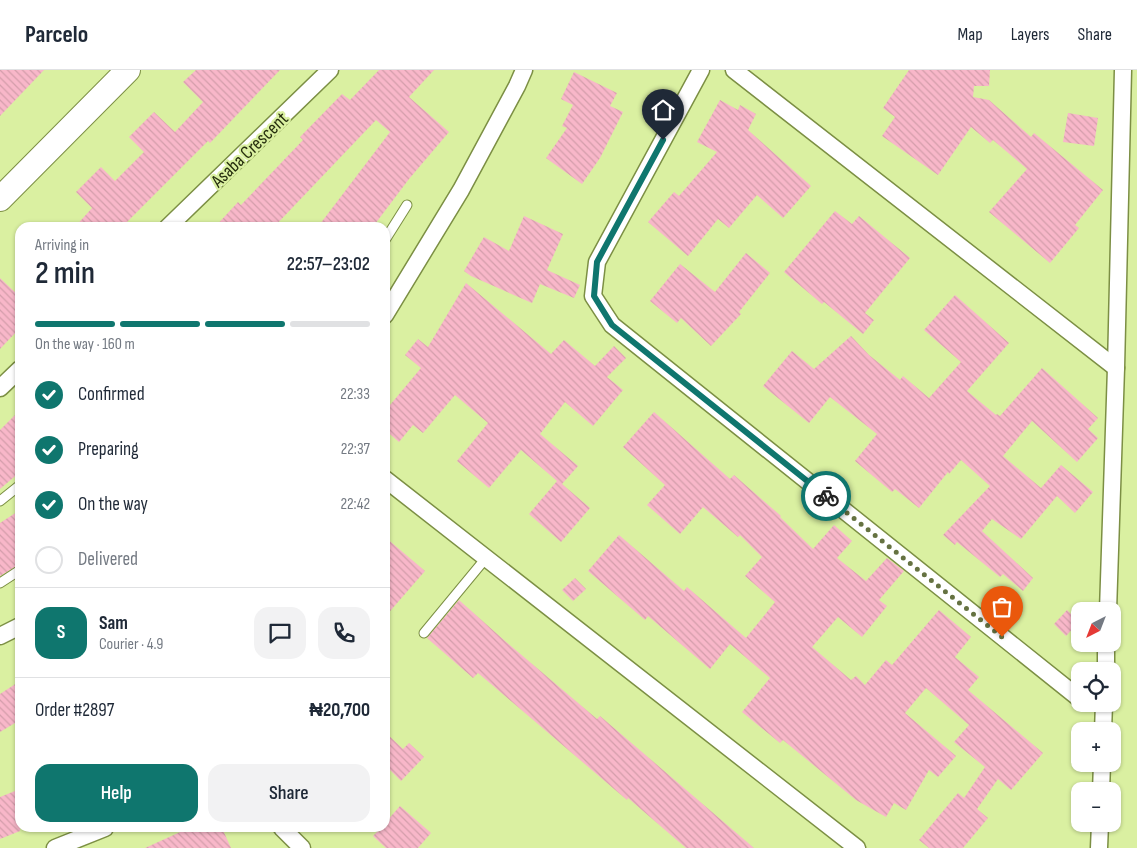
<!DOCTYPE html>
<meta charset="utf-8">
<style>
:root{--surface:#fff;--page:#f2f2f3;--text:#1f2937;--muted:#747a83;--line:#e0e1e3;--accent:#0f766e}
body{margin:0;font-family:"Sofia Sans Condensed",sans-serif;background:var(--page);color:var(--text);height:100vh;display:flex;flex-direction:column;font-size:19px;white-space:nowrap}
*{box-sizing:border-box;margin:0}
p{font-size:16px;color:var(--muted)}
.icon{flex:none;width:28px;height:28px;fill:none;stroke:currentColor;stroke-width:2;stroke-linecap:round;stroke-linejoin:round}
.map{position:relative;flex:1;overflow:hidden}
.details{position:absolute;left:15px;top:152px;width:375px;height:610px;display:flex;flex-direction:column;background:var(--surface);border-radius:15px;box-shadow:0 1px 4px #0004}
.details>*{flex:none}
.needle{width:32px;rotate:222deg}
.controls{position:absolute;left:1071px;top:532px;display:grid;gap:10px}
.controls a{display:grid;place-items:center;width:50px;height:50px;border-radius:10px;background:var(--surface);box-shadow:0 1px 4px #0004;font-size:25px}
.pin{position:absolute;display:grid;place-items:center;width:42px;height:42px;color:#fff;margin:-51px -21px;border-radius:50% 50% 50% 0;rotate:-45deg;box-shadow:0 0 5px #0007}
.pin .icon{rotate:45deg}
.courier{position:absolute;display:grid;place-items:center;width:50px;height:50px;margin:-25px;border:4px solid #0f766e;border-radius:50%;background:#fff;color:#222;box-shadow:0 1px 6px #0007}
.overview em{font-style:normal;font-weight:600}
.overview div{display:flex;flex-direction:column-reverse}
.overview{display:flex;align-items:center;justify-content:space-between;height:85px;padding:0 20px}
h1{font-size:32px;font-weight:600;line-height:38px}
.bar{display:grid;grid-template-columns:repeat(4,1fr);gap:8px 5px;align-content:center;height:60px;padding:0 20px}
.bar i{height:6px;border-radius:4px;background:var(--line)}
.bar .active{background:var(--accent)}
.bar p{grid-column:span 4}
.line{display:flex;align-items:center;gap:12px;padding:0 20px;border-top:1px solid var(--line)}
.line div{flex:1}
.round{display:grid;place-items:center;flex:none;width:52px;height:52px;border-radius:15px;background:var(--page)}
ol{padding:0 20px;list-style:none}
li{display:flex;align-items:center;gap:15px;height:55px}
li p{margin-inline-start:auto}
li .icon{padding:5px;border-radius:50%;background:var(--accent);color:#fff;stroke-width:4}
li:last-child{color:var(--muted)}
li i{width:28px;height:28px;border:2px solid var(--line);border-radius:50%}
.primary-button{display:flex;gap:10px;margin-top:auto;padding:10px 20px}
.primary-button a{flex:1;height:58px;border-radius:15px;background:var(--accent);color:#fff;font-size:20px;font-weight:600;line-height:58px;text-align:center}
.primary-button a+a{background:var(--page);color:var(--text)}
header{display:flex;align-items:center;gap:30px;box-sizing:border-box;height:70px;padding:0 25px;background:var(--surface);border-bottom:1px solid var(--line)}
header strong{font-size:24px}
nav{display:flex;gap:28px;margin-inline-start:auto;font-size:18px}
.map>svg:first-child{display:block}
</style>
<header>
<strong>Parcelo</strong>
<nav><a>Map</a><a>Layers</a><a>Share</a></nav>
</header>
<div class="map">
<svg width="1137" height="778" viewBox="0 0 1137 778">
<defs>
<pattern id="building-back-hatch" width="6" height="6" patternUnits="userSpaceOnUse" patternTransform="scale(1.25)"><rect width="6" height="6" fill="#f8b7c9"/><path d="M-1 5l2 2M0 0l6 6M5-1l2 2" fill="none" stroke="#d49eab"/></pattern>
</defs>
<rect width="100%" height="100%" fill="#daf0a1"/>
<g fill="url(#building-back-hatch)">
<path d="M0,0H44L0,46Z"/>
<path d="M196,0H280L210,73L208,71L121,158H74L92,138L76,122L101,97L115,111L144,82L129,67L154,42L175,62L203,32L183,12Z"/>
<path d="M379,0H434L409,27L449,62L409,109L372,158H317L390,62L376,50L273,158H214L238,132L241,135L303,70L300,67L342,24L350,30Z"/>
<path d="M909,0H990L989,16H974L973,27L989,30L1031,67L1034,63L1103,120L1075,155L1079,158L1050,193L989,142L1027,99L993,70L990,73L971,57L938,105L882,66L895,47L883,38Z"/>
<path d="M574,2L617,23L610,36L623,42L600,88L582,114L546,88L567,58L562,56L573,35L561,29Z"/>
<path d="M720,30L738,40L740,35L756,44L748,60L811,116L783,148L757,125L729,158L718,149L688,186L648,152L674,122L679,126L717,82L697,72Z"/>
<path d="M1068,43L1098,48L1094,76L1063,72Z"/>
<path d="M835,141L852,154L859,146L910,188L865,243L874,250L863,264L824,232L822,234L784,202Z"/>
<path d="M524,146L563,164L547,200L580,215L574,228L540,214L532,233L471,206L464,201L484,167L509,181Z"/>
<path d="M746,183L770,203L739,242L741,244L711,276L681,248L677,253L650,231L680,194L715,222Z"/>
<path d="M0,208L20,227V258L0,279Z"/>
<path d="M466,213L551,284L564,270L595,296L614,276L626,288L607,307L623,320L593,356L565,332L540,364L578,396L562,414L590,438L561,472L529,444L557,411L521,380L489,418L457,391L488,353L455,325L423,363L413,355L399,372L385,360V341L421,298L405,285L418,269L428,277Z"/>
<path d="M955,225L1009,273L967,321L996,345L997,344L1000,346L1042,298L1098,348L1088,359L1098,368L1077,392L1032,351L1003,386L1041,418L1061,395L1093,422L1075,443L1057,426L1021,469L992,449L982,461L1033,508L1023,521L1003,504L1000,507L957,472L955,475L943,465L990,416L961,390L949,404L948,402L919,438L895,419L892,422L855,391L877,364L830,327L809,353L763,316L792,281L814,299L851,266L869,285L900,310L903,306L929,328L961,292L924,260Z"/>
<path d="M20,340V402L0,419V360Z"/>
<path d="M654,342L730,409L734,405L781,446L780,447L813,479L834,455L852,471L837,488L866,511L887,488L904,501L879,530L887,536L862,567L838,547L812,577L851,610L856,606L865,615L886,590L892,595L939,540L971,567L955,587L979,607L968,620L1043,683L1011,720L998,709L977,739L988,748L963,778H929L919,770L958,723L964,728L985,697L954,672L969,655L926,618L905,643L956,686L938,707L929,700L906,740L894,733L886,747L856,730L783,670L780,673L742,642L770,608L730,574L710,599L648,546L645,550L588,501L619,465L684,521L687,517L746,568L775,532L745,506L762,487L740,465L738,467L703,437L680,464L647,435L665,415L623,377Z"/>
<path d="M20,440V494L0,506V453Z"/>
<path d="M385,467L425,501L385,547Z"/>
<path d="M575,508L586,519L573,531L562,520Z"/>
<path d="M459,530L505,571L597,649L600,646L754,778H686L628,728L627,730L478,603L473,608L427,568Z"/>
<path d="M1067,540L1079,552L1066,566L1054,554Z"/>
<path d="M20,611V650L0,662V624Z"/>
<path d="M385,662L403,679L409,673L424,687L401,711L385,695Z"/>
<path d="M20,719V761L0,769V727Z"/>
<path d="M400,736L431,763L418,778H386L373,766L381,758H385V753Z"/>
<path d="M189,758H222L231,778H145Z"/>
</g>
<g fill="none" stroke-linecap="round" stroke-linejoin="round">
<defs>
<g id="lane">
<path d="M385,170L407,135"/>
<path d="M0,431L20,415"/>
<path d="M0,513L20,500"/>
<path d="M424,563L486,488"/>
</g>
<g id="street">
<path d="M701,0L597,192L593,226L612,255L1080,629"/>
<path d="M734,0L1116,298"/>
<path d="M167,158L330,0"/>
<path d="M385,245L461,120L517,16L524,0"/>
<path d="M0,318L20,299"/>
<path d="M385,409L857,778"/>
<path d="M1108,541L1116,298L1123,0"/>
<path d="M0,566L20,556"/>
<path d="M1106,601V574"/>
<path d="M1103,661L1104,634"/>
<path d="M1101,721L1102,694"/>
<path d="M282,758L302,778"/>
<path d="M55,778L105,758"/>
<path d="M1099,778L1100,754"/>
</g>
<path id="secondary" d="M0,129L128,0"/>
</defs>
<use href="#lane" stroke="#7c8f44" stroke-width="11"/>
<use href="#street" stroke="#7c8f44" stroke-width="19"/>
<use href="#secondary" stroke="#7c8f44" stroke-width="26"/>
<use href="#lane" stroke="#fff" stroke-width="9"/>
<use href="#street" stroke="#fff" stroke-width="16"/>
<use href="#secondary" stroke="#fff" stroke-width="24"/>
</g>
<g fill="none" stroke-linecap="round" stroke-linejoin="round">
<path stroke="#657241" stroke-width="5" stroke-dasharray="0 9" d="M826,426L1002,567"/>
<path stroke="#0f766e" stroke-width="6" d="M663,70L597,192L594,226L612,255L826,426"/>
</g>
<g text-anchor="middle" stroke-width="4.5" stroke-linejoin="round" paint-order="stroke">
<g font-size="19" fill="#262e0e" stroke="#daf0a1">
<text transform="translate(249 79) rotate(-44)" y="7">Asaba Crescent</text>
</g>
</g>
</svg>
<div class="controls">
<a><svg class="needle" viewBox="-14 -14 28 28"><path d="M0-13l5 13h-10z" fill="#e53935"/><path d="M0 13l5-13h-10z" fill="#747a83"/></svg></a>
<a><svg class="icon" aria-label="locate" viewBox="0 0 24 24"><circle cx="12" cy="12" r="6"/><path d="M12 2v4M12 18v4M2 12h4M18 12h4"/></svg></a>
<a>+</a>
<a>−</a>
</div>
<div class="pin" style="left:1002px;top:567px;background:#ea580c"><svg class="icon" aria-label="bag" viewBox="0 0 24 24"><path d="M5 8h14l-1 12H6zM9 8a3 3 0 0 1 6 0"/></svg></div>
<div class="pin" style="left:663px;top:70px;background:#1f2937"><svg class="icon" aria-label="home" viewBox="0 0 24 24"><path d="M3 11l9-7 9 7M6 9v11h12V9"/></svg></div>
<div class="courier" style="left:826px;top:426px"><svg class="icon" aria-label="bike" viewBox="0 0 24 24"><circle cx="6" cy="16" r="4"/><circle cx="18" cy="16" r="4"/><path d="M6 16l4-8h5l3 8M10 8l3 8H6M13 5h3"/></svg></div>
<section class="details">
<div class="overview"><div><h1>2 min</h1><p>Arriving in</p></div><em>22:57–23:02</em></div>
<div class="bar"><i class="active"></i><i class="active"></i><i class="active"></i><i></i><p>On the way · 160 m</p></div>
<ol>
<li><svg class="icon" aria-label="check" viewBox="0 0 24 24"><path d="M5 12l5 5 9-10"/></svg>Confirmed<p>22:33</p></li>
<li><svg class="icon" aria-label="check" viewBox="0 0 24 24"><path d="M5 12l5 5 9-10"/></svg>Preparing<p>22:37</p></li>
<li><svg class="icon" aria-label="check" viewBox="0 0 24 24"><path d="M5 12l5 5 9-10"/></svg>On the way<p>22:42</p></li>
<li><i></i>Delivered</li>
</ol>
<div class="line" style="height:90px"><b class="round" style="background:var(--accent);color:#fff">S</b><div><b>Sam</b><p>Courier · 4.9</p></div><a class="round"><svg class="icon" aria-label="chat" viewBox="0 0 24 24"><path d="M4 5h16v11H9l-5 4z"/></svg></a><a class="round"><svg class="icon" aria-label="phone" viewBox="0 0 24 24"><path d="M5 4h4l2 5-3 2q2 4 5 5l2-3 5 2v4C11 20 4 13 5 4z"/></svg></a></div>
<div class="line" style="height:65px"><div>Order #2897</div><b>₦20,700</b></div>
<div class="primary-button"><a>Help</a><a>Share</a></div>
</section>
</div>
